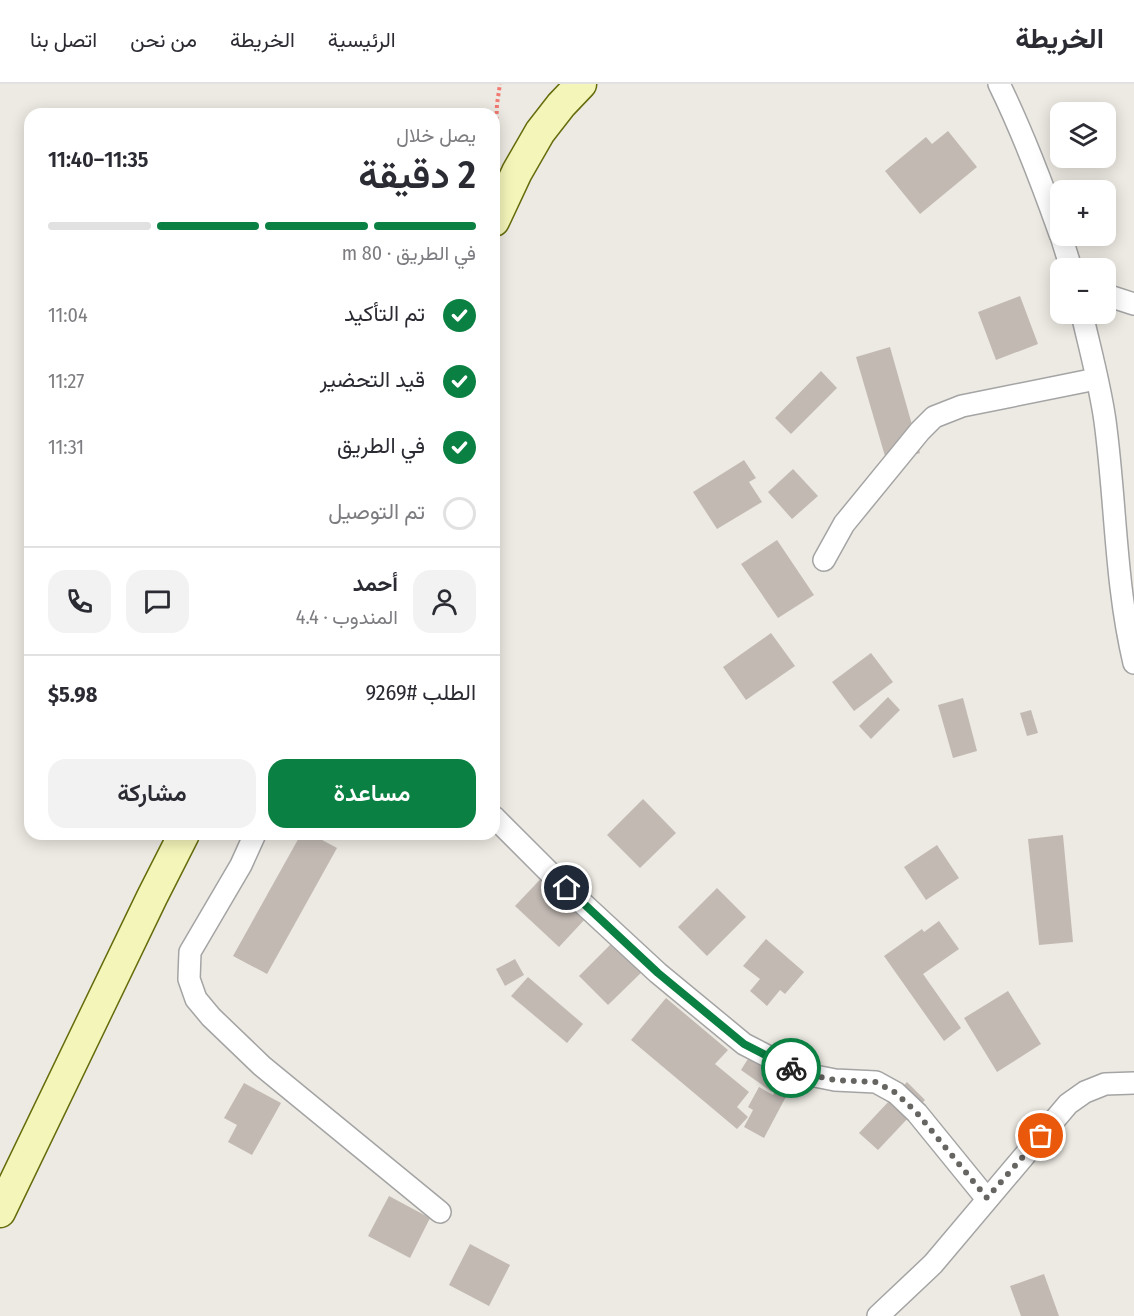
<!DOCTYPE html>
<html lang="ar">
<meta charset="utf-8">
<style>
:root{--surface:#fff;--page:#f2f2f3;--text:#2b2b33;--muted:#7c7c81;--line:#e1e1e2;--accent:#0b8043}
body{margin:0;font-family:"Fira Sans Condensed",Vazirmatn,sans-serif;background:var(--page);color:var(--text);direction:rtl;height:100vh;display:flex;flex-direction:column;font-size:22px;white-space:nowrap}
*{box-sizing:border-box;margin:0}
p{font-size:20px;color:var(--muted)}
.icon{flex:none;width:33px;height:33px;fill:none;stroke:currentColor;stroke-width:2;stroke-linecap:round;stroke-linejoin:round}
.map{position:relative;flex:1;overflow:hidden;direction:ltr}
.details{position:absolute;left:24px;top:24px;width:476px;height:732px;display:flex;flex-direction:column;background:var(--surface);border-radius:18px;box-shadow:0 3px 15px #0003;direction:rtl}
.details>*{flex:none}
.buttons{position:absolute;left:1050px;top:18px;display:grid;gap:12px}
.buttons a{display:grid;place-items:center;width:66px;height:66px;border-radius:12px;background:var(--surface);box-shadow:0 3px 15px #0003;font-size:30px}
.pin{position:absolute;display:grid;place-items:center;width:51px;height:51px;color:#fff;margin:-26px;border:3px solid #fff;border-radius:50%;box-shadow:0 2px 6px #0007}
.courier{position:absolute;display:grid;place-items:center;width:60px;height:60px;margin:-30px;border:4px solid #0b8043;border-radius:50%;background:#fff;color:#222;box-shadow:0 2px 8px #0007}
.headline em{font-style:normal;font-weight:600}
.headline div{display:flex;flex-direction:column-reverse}
.headline{display:flex;align-items:center;justify-content:space-between;height:102px;padding:0 24px}
h1{font-size:39px;font-weight:600;line-height:45px}
.bar{display:grid;grid-template-columns:repeat(4,1fr);gap:9px 6px;align-content:center;height:72px;padding:0 24px}
.bar i{height:8px;border-radius:4px;background:var(--line)}
.bar .on{background:var(--accent)}
.bar p{grid-column:span 4}
.line{display:flex;align-items:center;gap:15px;padding:0 24px;border-top:2px solid var(--line)}
.line div{flex:1}
.round{display:grid;place-items:center;flex:none;width:63px;height:63px;border-radius:18px;background:var(--page)}
ol{padding:0 24px;list-style:none}
li{display:flex;align-items:center;gap:18px;height:66px}
li p{margin-inline-start:auto}
li .icon{padding:6px;border-radius:50%;background:var(--accent);color:#fff;stroke-width:4}
li:last-child{color:var(--muted)}
li i{width:33px;height:33px;border:3px solid var(--line);border-radius:50%}
.cta{display:flex;gap:12px;margin-top:auto;padding:12px 24px}
.cta a{flex:1;height:69px;border-radius:18px;background:var(--accent);color:#fff;font-size:24px;font-weight:600;line-height:69px;text-align:center}
.cta a+a{background:var(--page);color:var(--text)}
header{display:flex;align-items:center;gap:36px;box-sizing:border-box;height:84px;padding:0 30px;background:var(--surface);border-bottom:2px solid var(--line)}
header strong{font-size:28px}
nav{display:flex;gap:33px;margin-inline-start:auto;font-size:21px}
.map>svg:first-child{display:block}
</style>
<header>
<strong>الخريطة</strong>
<nav><a>الرئيسية</a><a>الخريطة</a><a>من نحن</a><a>اتصل بنا</a></nav>
</header>
<div class="map">
<svg width="1134" height="1232" viewBox="0 0 1134 1232">
<rect width="100%" height="100%" fill="#edeae3"/>
<g fill="#c2b9b3">
<path d="M948,47L977,83L920,130L885,87L926,53L932,60Z"/>
<path d="M1020,212L1038,260L996,276L978,228Z"/>
<path d="M890,263L920,369L887,379L856,273Z"/>
<path d="M821,287L837,304L791,350L775,334Z"/>
<path d="M744,376L756,394L749,398L762,418L717,445L693,408Z"/>
<path d="M793,385L818,412L792,435L768,408Z"/>
<path d="M777,456L814,511L778,534L741,480Z"/>
<path d="M771,549L795,582L746,616L723,583Z"/>
<path d="M871,569L893,598L854,627L832,598Z"/>
<path d="M888,613L900,626L871,655L859,642Z"/>
<path d="M963,614L977,667L953,674L938,621Z"/>
<path d="M1031,626L1038,649L1027,652L1020,629Z"/>
<path d="M643,715L676,749L640,784L607,751Z"/>
<path d="M301,750H311L337,764L267,890L233,872Z"/>
<path d="M1063,751L1073,858L1039,861L1028,755Z"/>
<path d="M937,761L959,794L926,816L904,783Z"/>
<path d="M552,783L587,833L559,863L515,822Z"/>
<path d="M717,804L746,833L707,872L678,843Z"/>
<path d="M939,837L959,865L923,890L961,944L944,957L884,872L922,845L924,848Z"/>
<path d="M618,853L647,883L608,921L579,892Z"/>
<path d="M766,855L804,888L785,910L780,906L767,922L750,907L760,895L743,882Z"/>
<path d="M515,875L524,891L505,902L496,885Z"/>
<path d="M528,893L583,940L567,959L511,912Z"/>
<path d="M1008,907L1041,960L997,988L964,934Z"/>
<path d="M666,914L728,966L715,980L749,1008L737,1023L748,1033L737,1045L631,956Z"/>
<path d="M751,970L783,992L772,1008L741,986Z"/>
<path d="M907,998L925,1016L878,1066L859,1049Z"/>
<path d="M244,999L281,1019L252,1071L228,1058L237,1041L224,1034Z"/>
<path d="M778,1001L789,1007L764,1054L744,1043L753,1026L748,1023L759,1003L773,1011Z"/>
<path d="M389,1112L430,1134L410,1174L368,1152Z"/>
<path d="M470,1160L510,1181L489,1222L449,1201Z"/>
<path d="M1044,1190L1059,1232H1021L1010,1202Z"/>
</g>
<g fill="none" stroke-linecap="round" stroke-linejoin="round">
<defs>
<g id="street">
<path d="M999,0C1023,49 1042,99 1060,150"/>
<path d="M1061,152L1071,184"/>
<path d="M1106,211L1134,220"/>
<path d="M1082,230C1090,265 1100,301 1105,337C1116,418 1115,499 1134,579"/>
<path d="M824,476L844,440L920,347L934,333L962,322L1096,295"/>
<path d="M494,733L551,790L658,889L744,960L800,989L835,996L876,998L896,1009L917,1029L987,1115"/>
<path d="M255,750L241,781L190,868L189,895L196,915L211,933L262,982L440,1128"/>
<path d="M878,1232L933,1180L1068,1020L1085,1008L1105,1000L1134,999"/>
</g>
<g id="secondary">
<path d="M494,137L517,88L540,48L561,21L581,0"/>
<path d="M0,1128L152,813L184,750"/>
</g>
</defs>
<use href="#street" stroke="#a4a4a4" stroke-width="24"/>
<use href="#secondary" stroke="#656c0b" stroke-width="33"/>
<path stroke="#f17971" stroke-width="4" stroke-dasharray="3 3" stroke-linecap="butt" d="M495,72L497,20L500,0"/>
<use href="#street" stroke="#fff" stroke-width="21"/>
<use href="#secondary" stroke="#f4f5b9" stroke-width="30"/>
</g>
<g fill="none" stroke-linecap="round" stroke-linejoin="round">
<path stroke="#666562" stroke-width="6" stroke-dasharray="0 10.8" d="M791,984L800,989L835,996L876,998L896,1009L917,1029L987,1114L1041,1052"/>
<path stroke="#0b8043" stroke-width="8" d="M567,804L658,889L744,960L791,984"/>
</g>
</svg>
<div class="buttons">
<a><svg class="icon" aria-label="layers" viewBox="0 0 24 24"><path d="M12 4l9 5-9 5-9-5zM3 14l9 5 9-5"/></svg></a>
<a>+</a>
<a>−</a>
</div>
<div class="pin" style="left:1041px;top:1052px;background:#ea580c"><svg class="icon" aria-label="bag" viewBox="0 0 24 24"><path d="M5 8h14l-1 12H6zM9 8a3 3 0 0 1 6 0"/></svg></div>
<div class="pin" style="left:567px;top:804px;background:#1f2937"><svg class="icon" aria-label="home" viewBox="0 0 24 24"><path d="M3 11l9-7 9 7M6 9v11h12V9"/></svg></div>
<div class="courier" style="left:791px;top:984px"><svg class="icon" aria-label="bike" viewBox="0 0 24 24"><circle cx="6" cy="16" r="4"/><circle cx="18" cy="16" r="4"/><path d="M6 16l4-8h5l3 8M10 8l3 8H6M13 5h3"/></svg></div>
<section class="details">
<div class="headline"><div><h1>2 دقيقة</h1><p>يصل خلال</p></div><em>11:35–11:40</em></div>
<div class="bar"><i class="on"></i><i class="on"></i><i class="on"></i><i></i><p>في الطريق · 80 m</p></div>
<ol>
<li><svg class="icon" aria-label="check" viewBox="0 0 24 24"><path d="M5 12l5 5 9-10"/></svg>تم التأكيد<p>11:04</p></li>
<li><svg class="icon" aria-label="check" viewBox="0 0 24 24"><path d="M5 12l5 5 9-10"/></svg>قيد التحضير<p>11:27</p></li>
<li><svg class="icon" aria-label="check" viewBox="0 0 24 24"><path d="M5 12l5 5 9-10"/></svg>في الطريق<p>11:31</p></li>
<li><i></i>تم التوصيل</li>
</ol>
<div class="line" style="height:108px"><a class="round"><svg class="icon" aria-label="person" viewBox="0 0 24 24"><circle cx="12" cy="8" r="4"/><path d="M4 21q1-7 8-7t8 7"/></svg></a><div><b>أحمد</b><p>المندوب · 4.4</p></div><a class="round"><svg class="icon" aria-label="chat" viewBox="0 0 24 24"><path d="M4 5h16v11H9l-5 4z"/></svg></a><a class="round"><svg class="icon" aria-label="phone" viewBox="0 0 24 24"><path d="M5 4h4l2 5-3 2q2 4 5 5l2-3 5 2v4C11 20 4 13 5 4z"/></svg></a></div>
<div class="line" style="height:78px"><div>الطلب #9269</div><b>$5.98</b></div>
<div class="cta"><a>مساعدة</a><a>مشاركة</a></div>
</section>
</div>
